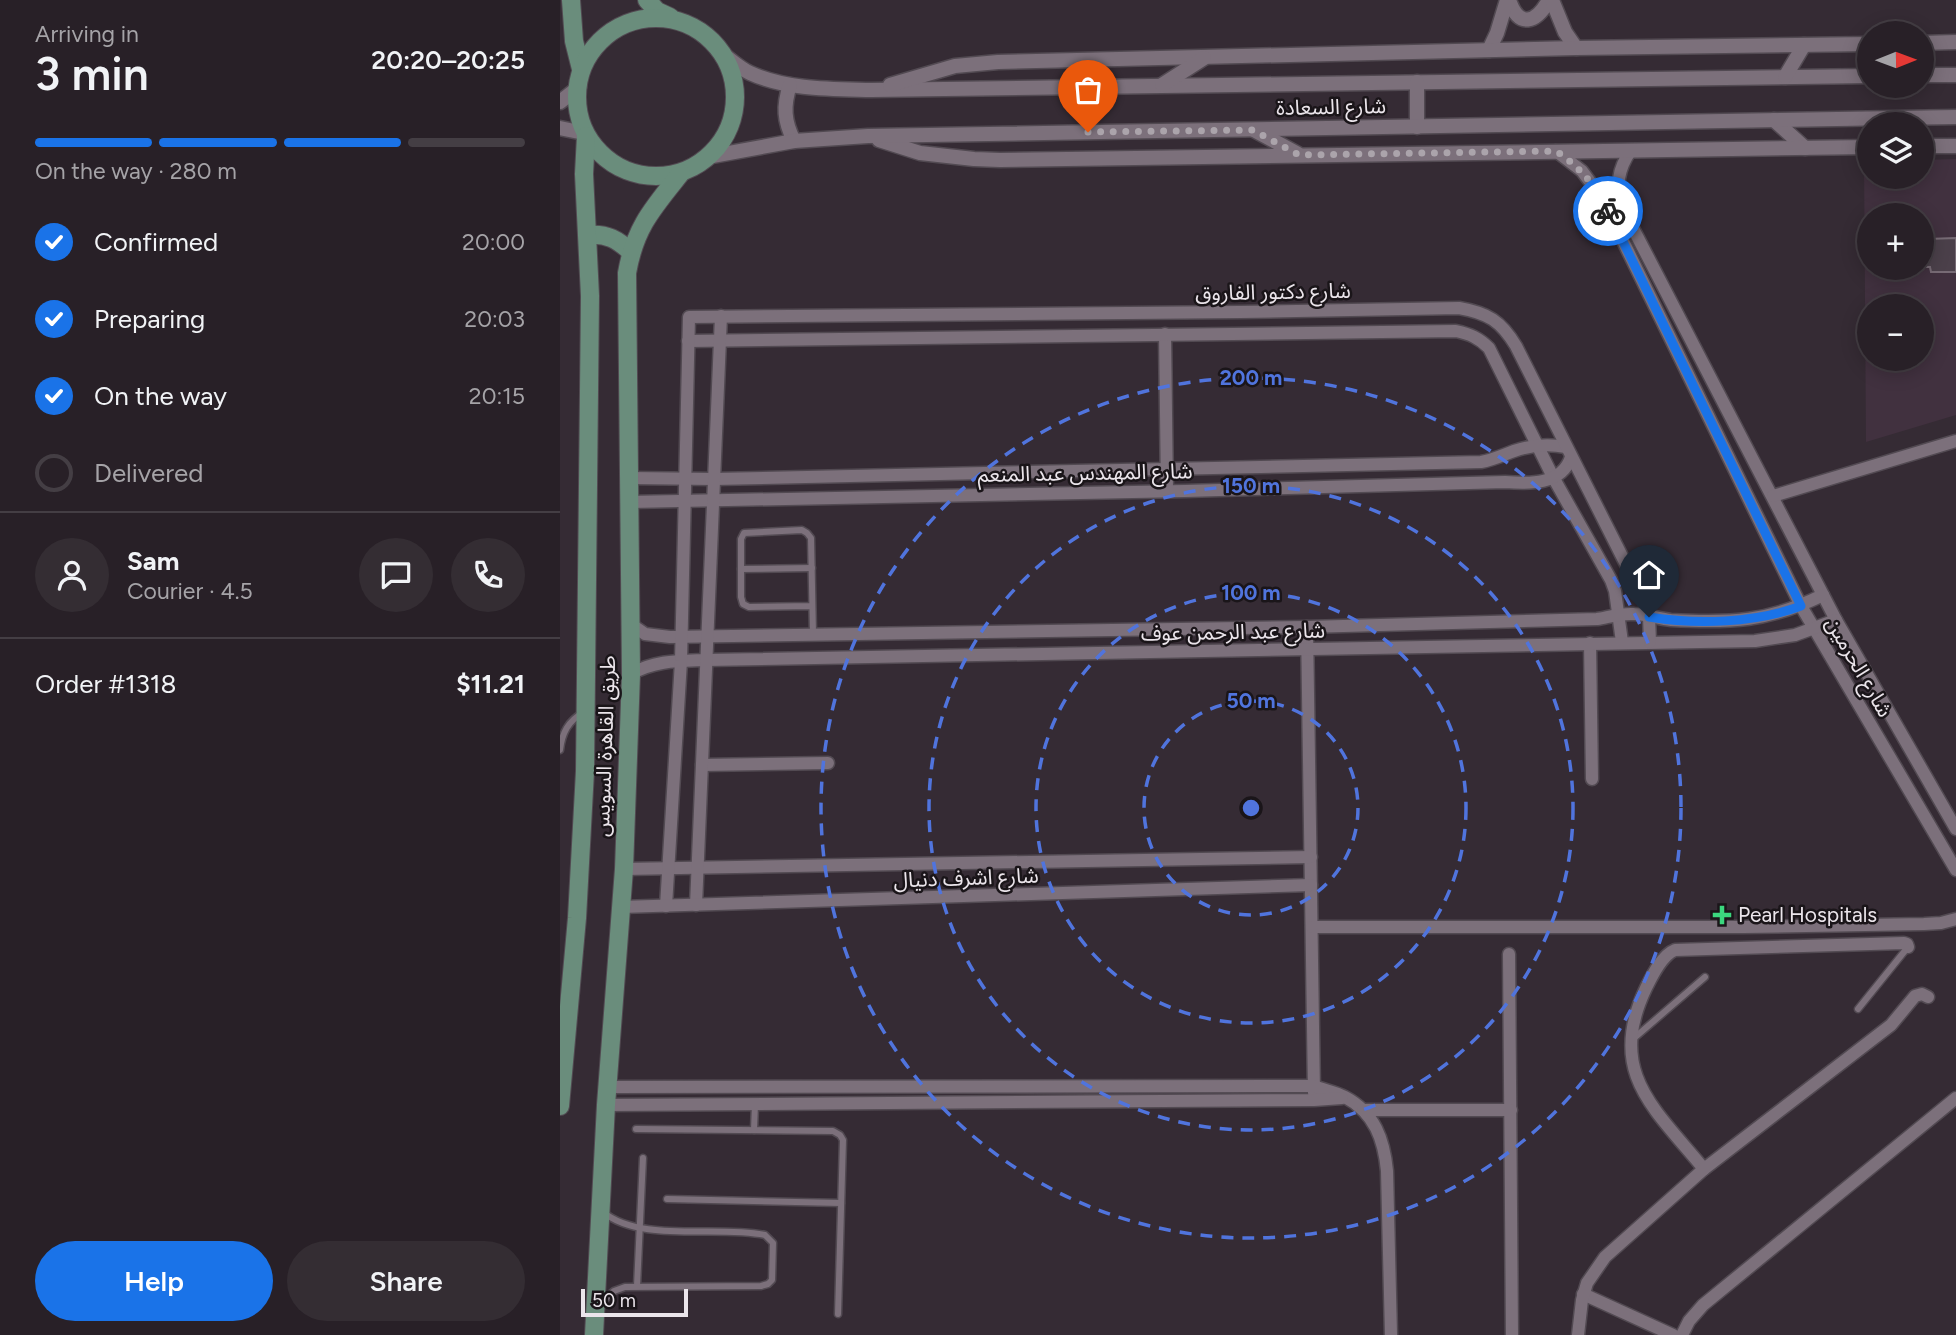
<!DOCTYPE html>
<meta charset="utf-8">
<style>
:root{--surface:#282027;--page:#342d33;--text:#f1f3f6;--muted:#a5a3a7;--line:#443e44;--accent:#1a73e8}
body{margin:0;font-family:Figtree,"Noto Sans Arabic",sans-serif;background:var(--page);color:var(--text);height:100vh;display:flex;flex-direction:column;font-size:26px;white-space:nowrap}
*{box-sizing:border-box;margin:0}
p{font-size:23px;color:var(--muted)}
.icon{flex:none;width:38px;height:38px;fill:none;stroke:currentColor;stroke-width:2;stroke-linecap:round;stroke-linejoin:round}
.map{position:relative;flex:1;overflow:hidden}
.panel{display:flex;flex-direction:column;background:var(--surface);width:560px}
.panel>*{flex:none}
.needle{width:46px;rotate:89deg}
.controls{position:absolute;left:1297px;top:21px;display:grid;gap:14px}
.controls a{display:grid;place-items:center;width:77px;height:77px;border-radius:50%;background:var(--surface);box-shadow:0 4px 18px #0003,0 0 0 2px var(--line);font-size:35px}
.scale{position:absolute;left:21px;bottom:18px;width:107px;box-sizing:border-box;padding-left:7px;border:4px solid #ebe5eb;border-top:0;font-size:19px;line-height:24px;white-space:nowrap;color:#ebe5eb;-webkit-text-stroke:5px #1a1519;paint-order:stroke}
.pin{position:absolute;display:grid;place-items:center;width:60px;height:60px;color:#fff;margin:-72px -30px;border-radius:50% 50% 50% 0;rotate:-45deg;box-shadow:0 0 7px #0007}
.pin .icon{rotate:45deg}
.courier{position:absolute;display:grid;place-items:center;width:70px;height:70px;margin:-35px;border:5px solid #1a73e8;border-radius:50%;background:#fff;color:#222;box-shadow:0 2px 9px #0007}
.head em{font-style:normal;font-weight:600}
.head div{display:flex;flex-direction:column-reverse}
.head{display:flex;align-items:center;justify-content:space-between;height:119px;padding:0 35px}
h1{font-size:46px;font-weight:600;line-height:52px}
.bar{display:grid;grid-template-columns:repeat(4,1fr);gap:10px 7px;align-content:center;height:84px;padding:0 35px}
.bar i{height:9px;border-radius:5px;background:var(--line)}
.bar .current{background:var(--accent)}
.bar p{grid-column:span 4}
.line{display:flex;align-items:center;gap:18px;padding:0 35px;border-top:2px solid var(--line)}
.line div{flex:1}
.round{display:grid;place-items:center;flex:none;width:74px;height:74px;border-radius:37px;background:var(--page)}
ol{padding:0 35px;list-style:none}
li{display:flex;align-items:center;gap:21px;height:77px}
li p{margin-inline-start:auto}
li .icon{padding:7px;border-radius:50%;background:var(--accent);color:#fff;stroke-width:4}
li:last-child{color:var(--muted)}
li i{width:38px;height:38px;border:4px solid var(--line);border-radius:50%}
.action{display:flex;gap:14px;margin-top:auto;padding:14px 35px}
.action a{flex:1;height:80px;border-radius:42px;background:var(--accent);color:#fff;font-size:28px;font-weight:600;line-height:80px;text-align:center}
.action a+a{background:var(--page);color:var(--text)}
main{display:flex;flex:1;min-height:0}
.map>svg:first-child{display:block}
</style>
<main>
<section class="panel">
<div class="head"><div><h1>3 min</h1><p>Arriving in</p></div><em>20:20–20:25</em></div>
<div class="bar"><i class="current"></i><i class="current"></i><i class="current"></i><i></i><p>On the way · 280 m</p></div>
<ol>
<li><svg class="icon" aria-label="check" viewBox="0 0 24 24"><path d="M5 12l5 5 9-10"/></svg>Confirmed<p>20:00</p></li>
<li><svg class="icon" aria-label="check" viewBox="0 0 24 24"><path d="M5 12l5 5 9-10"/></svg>Preparing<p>20:03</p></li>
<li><svg class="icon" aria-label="check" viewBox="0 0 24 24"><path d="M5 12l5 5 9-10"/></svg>On the way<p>20:15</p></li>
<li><i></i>Delivered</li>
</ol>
<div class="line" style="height:126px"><a class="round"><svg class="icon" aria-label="person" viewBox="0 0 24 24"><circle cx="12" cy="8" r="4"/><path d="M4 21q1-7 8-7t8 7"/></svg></a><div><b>Sam</b><p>Courier · 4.5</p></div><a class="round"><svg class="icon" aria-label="chat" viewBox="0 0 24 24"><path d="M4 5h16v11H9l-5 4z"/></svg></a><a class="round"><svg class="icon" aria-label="phone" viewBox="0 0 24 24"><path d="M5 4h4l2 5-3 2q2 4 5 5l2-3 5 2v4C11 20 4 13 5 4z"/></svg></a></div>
<div class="line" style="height:91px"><div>Order #1318</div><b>$11.21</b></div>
<div class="action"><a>Help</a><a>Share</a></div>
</section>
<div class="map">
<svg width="1396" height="1335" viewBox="0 0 1396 1335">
<rect width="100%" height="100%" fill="#352b34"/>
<path fill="#41313f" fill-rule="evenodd" d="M1396,159V415L1306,442L1304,161H1309V177H1362V160ZM1309,215H1362V268H1309ZM1309,306H1362V359H1309Z"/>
<path fill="#4b404a" stroke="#776b75" stroke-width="2" d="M1396,238V272H1371L1370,267H1362V241H1367V239Z"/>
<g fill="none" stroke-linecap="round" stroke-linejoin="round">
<defs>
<g id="service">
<path d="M181,569L252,568"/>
<path d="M252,606L189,607L183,604L181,597V539L184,533L242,530L247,533L251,538L253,634"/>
<path d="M0,750C2,733 8,721 24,712"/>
<path d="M1298,1009L1348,947"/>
<path d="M1073,1039L1145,977"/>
<path d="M76,1129L273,1131L280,1135L283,1140L278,1314"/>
<path d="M194,1130L195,1104"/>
<path d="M107,1199L281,1203"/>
<path d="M77,1286L83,1158"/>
<path d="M40,1303L54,1291L65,1287L201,1286L208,1284L212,1280L213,1243L205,1235C158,1225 80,1243 43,1212"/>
</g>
<g id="minor">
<path d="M1071,150C1058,169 1055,186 1063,209L1276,620L1396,829"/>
<path d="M996,151L1022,171L1042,198L1241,606L1396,870"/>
<path d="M605,334L607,491"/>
<path d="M128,341L896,331C910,334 919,338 929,348L993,477L1051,580L1055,591L1062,642"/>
<path d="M69,478L154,479L921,462C933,460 943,455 954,451C971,445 989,444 1006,447"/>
<path d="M1213,496L1396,441"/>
<path d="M70,502L625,491L945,482C969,484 1002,485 1011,457"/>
<path d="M72,625L85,634L110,637L747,627L1037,619C1049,617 1062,613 1074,614C1087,614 1099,619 1111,620C1171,623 1208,622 1263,595"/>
<path d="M747,627L754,1093"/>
<path d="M1030,643L1032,779"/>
<path d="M71,674C95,660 120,661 146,660L1195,641L1235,635L1276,620"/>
<path d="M142,765L268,763"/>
<path d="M64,869L751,857"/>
<path d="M136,905L161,316"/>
<path d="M106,906L121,661L129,317L680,312L899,308C928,313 941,321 956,346L1083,598L1089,617L1090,642"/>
<path d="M61,907L751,885"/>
<path d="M752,927H1183L1364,924L1381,923L1396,919"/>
<path d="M949,954L952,1335"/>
<path d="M47,1087L754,1086C764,1090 776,1092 785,1097C815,1113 824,1140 827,1171L831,1335"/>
<path d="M46,1105L754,1100L782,1098"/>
<path d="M803,1110H951"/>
<path d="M1144,1169C1094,1108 1046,1072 1086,988C1092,976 1102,955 1115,950L1344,943L1347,944L1348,947"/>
<path d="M1023,1294L1113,1335"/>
<path d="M1018,1335L1022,1300L1027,1283L1045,1257L1144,1169L1331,1025L1355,996L1362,994L1368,997"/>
<path d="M1122,1335L1129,1321L1143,1305L1396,1098"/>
</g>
<g id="tertiary">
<path d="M949,0C959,29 976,23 989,0"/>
<path d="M992,0L1005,32L1016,48"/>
<path d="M1362,43L1396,42"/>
<path d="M929,50L937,33L947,0"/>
<path d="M163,54C172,61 181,69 190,73C227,90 272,89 311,90L1309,76"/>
<path d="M1362,75H1396"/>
<path d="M1225,77L1244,45"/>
<path d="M230,85C223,106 224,121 234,141"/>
<path d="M330,85L395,66L438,62L1016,48L1309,44"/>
<path d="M602,85L644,58"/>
<path d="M0,102L19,87"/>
<path d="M1214,120L1245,148"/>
<path d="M857,127V82"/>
<path d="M0,128L24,133"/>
<path d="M694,130L738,154"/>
<path d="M319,140L360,153L414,159L440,160L1309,147"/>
<path d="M1362,146H1396"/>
<path d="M147,157L234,141L308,136L1396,117"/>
</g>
<g id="secondary">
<path d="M11,0L14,41L21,69"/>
<path d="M87,0L97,11L110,17"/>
<circle cx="96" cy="97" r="79"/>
<path d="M28,235C47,233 58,240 71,252"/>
<path d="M0,1106L17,918L25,771L30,296L24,174L26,136"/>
<path d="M34,1335L46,1105L64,869L71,674L67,273C75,227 93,208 121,173"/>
</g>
</defs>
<use href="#service" stroke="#524a52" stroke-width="9"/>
<use href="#minor" stroke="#524a52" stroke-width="15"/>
<use href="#tertiary" stroke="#524a52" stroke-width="17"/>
<use href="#secondary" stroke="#524a52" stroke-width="20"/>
<use href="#service" stroke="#7c707b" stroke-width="6"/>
<use href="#minor" stroke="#7c707b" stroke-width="12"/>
<use href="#tertiary" stroke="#7c707b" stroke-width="14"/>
<use href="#secondary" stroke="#6a8d7c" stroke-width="18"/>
</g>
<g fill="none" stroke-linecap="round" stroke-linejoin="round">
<path stroke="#aba4ab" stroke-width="7" stroke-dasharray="0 12.6" d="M528,132L693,130L739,155L996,151C1020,167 1035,185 1048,211"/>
<path stroke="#1a73e8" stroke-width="9" d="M1048,211L1241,606C1195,623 1138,625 1089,617"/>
</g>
<g fill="none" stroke="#5074dd" stroke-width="3.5" stroke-dasharray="12 9">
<circle cx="691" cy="808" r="107"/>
<circle cx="691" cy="808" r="215"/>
<circle cx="691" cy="808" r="322"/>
<circle cx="691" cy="808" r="430"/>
</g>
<path fill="#3bd77e" stroke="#1a1519" stroke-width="2.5" d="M1158.5 904.5h7v7h7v7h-7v7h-7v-7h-7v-7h7z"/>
<g text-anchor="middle" stroke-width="5" stroke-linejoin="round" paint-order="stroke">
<g font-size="21" fill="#ebe5eb" stroke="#1a1519">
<text transform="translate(771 107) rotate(-1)" y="7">شارع السعادة</text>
<text transform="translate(713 292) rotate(-1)" y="7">شارع دكتور الفاروق</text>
<text transform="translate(525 473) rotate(-1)" y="7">شارع المهندس عبد المنعم</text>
<text transform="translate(673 632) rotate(-1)" y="7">شارع عبد الرحمن عوف</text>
<text transform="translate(1299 667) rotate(60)" y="7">شارع الحرمين</text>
<text transform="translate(45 746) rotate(-88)" y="7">طريق القاهرة السويس</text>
<text transform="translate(406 878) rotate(-2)" y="7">شارع اشرف دنيال</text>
</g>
<g font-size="21" fill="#ebe5eb" stroke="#1a1519" text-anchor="start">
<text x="1178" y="922">Pearl Hospitals</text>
</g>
</g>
<circle cx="691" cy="808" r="10" fill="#5074dd" stroke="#1a1519" stroke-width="3.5"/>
<g font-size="21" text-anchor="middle" font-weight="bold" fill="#5074dd" stroke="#1a1519" stroke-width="5" stroke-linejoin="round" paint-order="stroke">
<text x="691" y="385">200 m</text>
<text x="691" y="493">150 m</text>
<text x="691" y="600">100 m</text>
<text x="691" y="708">50 m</text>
</g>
</svg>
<div class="controls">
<a><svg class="needle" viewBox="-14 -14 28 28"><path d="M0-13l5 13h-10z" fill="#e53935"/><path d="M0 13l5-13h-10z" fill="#a5a3a7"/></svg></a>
<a><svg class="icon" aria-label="layers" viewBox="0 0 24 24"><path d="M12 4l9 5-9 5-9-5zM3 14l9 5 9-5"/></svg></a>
<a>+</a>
<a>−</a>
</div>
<div class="scale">50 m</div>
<div class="pin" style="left:528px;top:132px;background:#ea580c"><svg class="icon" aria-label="bag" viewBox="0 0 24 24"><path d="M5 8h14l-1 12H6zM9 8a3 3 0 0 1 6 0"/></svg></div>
<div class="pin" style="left:1089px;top:617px;background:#1f2937"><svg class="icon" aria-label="home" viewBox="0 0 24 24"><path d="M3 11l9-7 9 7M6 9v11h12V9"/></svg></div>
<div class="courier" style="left:1048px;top:211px"><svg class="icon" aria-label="bike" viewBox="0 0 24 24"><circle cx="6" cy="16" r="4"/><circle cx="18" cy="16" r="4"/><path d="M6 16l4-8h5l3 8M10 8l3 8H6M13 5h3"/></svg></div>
</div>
</main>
